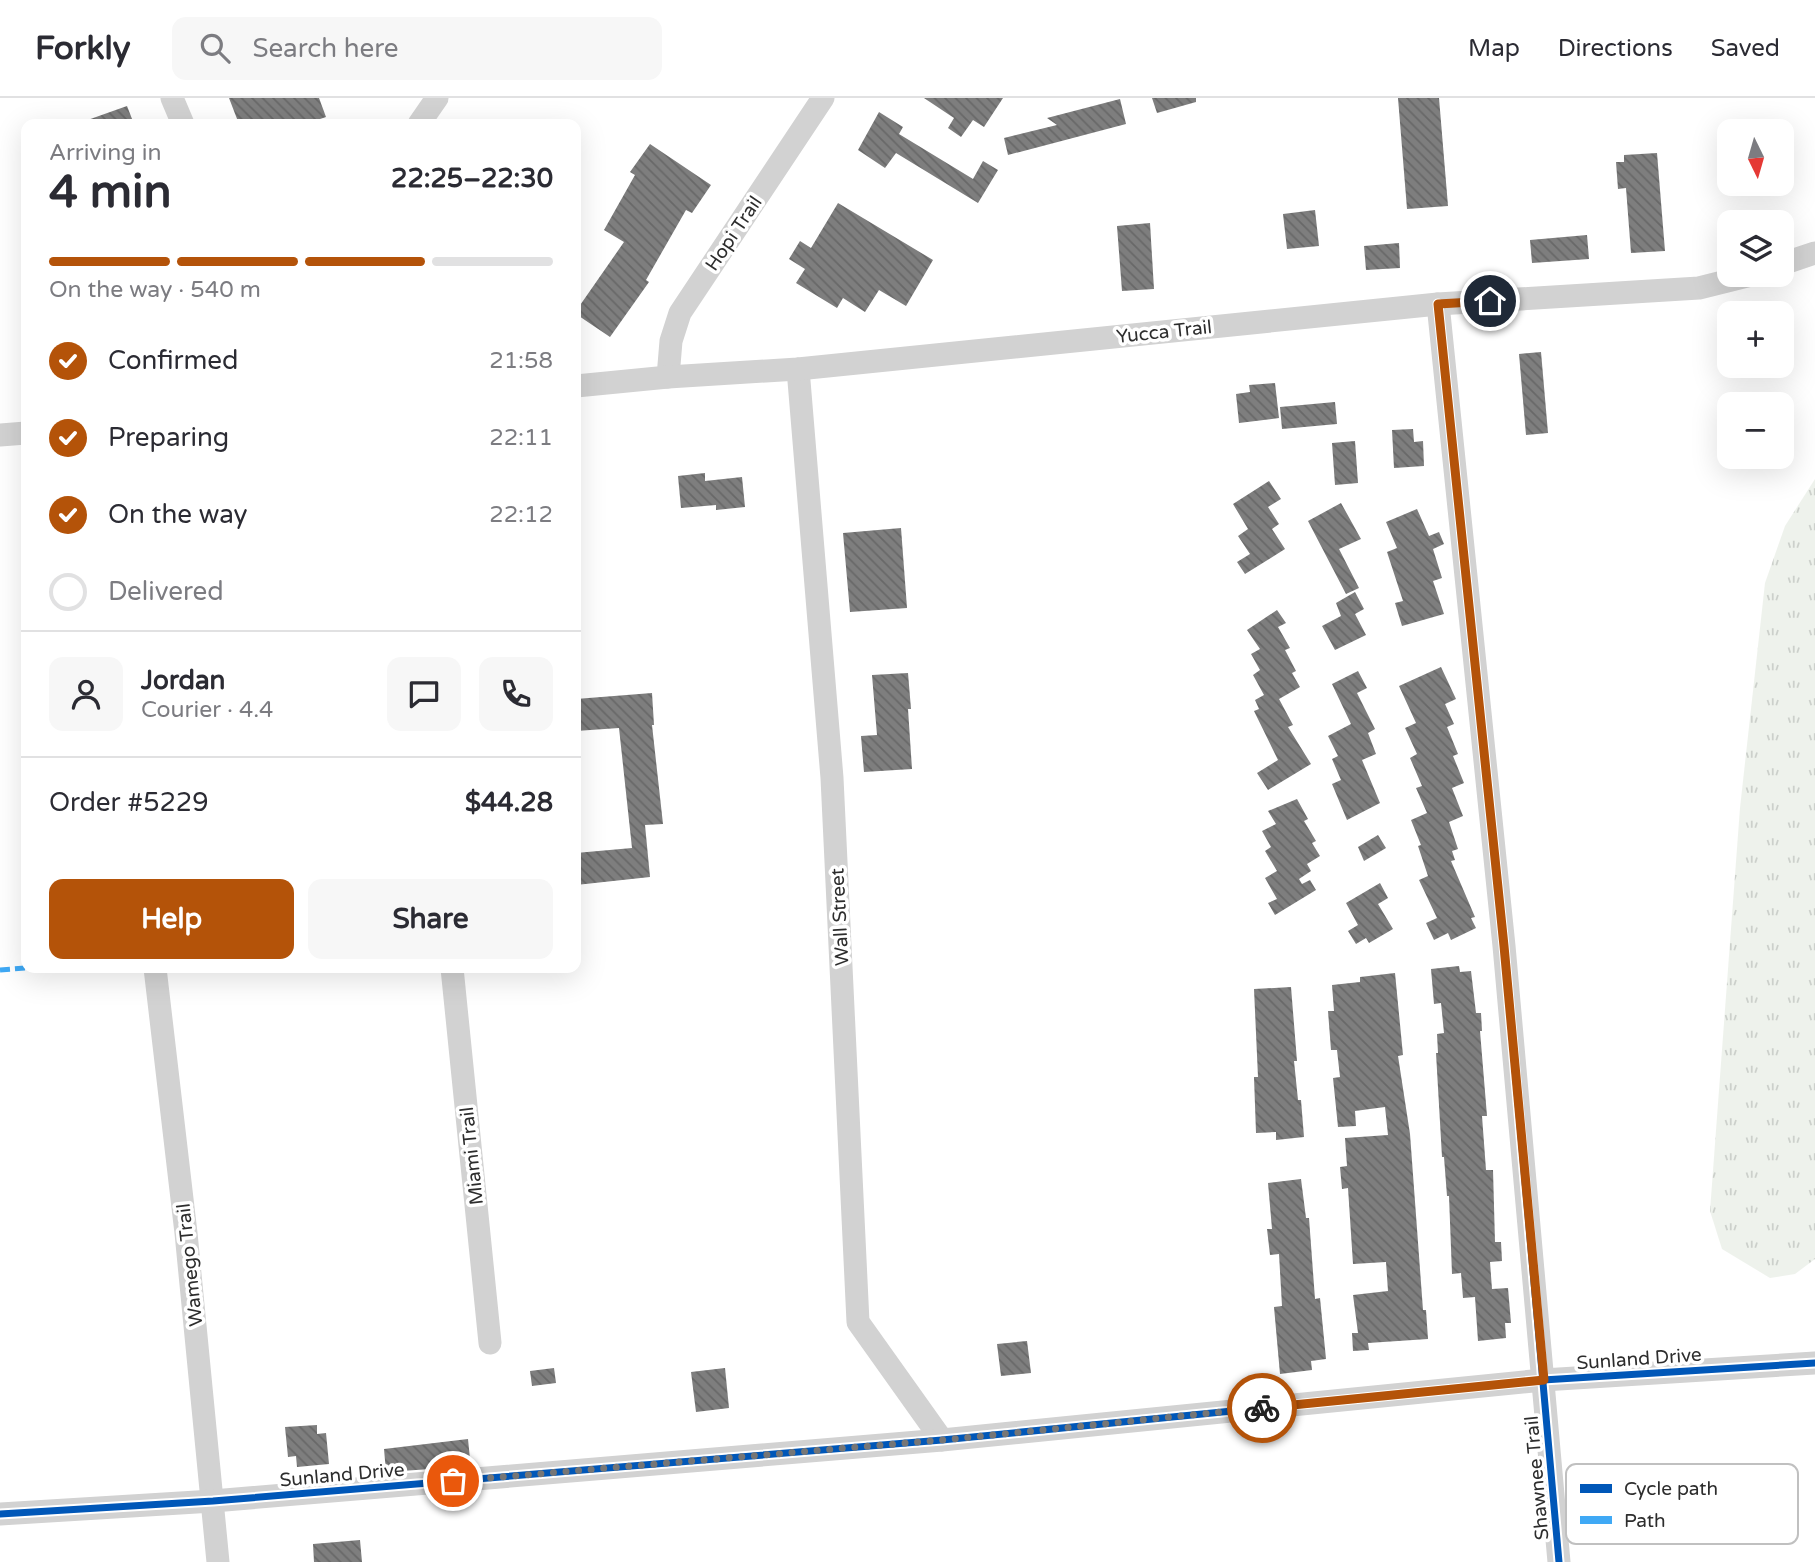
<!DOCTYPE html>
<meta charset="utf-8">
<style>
:root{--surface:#fff;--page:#f7f7f7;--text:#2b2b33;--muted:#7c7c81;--line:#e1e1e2;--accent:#b45309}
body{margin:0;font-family:"Varela Round",sans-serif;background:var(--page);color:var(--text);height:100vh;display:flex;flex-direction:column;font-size:26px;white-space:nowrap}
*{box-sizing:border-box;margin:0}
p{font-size:23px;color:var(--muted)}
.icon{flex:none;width:38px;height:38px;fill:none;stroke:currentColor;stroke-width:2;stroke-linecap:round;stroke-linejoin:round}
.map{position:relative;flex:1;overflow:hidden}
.drawer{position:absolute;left:21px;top:21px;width:560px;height:854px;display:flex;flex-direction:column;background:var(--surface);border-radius:14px;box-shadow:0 7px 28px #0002}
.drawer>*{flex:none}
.needle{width:46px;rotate:175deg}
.controls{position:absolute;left:1717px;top:21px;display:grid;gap:14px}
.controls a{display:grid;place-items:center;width:77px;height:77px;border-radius:14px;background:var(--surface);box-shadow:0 7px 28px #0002;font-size:35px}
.pin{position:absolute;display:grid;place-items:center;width:60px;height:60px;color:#fff;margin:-30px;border:4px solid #fff;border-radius:50%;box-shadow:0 2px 7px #0007}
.courier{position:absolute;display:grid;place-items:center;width:70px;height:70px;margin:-35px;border:5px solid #b45309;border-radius:50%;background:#fff;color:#222;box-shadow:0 2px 9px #0007}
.summary em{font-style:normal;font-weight:700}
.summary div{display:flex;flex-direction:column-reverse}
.summary{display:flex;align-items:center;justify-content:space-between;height:119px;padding:0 28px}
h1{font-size:46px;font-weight:700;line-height:52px}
.bar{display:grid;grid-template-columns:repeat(4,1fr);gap:10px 7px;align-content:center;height:84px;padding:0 28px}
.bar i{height:9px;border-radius:5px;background:var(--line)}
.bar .on{background:var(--accent)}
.bar p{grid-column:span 4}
.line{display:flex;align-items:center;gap:18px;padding:0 28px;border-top:2px solid var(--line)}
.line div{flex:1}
.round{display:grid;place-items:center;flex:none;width:74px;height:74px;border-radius:14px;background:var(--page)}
ol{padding:0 28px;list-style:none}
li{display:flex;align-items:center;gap:21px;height:77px}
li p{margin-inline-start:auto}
li .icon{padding:7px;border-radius:50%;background:var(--accent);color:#fff;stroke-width:4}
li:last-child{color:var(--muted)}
li i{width:38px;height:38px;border:4px solid var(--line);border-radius:50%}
.button{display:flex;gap:14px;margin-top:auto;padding:14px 28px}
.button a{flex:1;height:80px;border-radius:14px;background:var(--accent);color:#fff;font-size:28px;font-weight:700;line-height:80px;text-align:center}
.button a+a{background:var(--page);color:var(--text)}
header{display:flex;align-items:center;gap:42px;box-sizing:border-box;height:98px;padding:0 35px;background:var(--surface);border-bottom:2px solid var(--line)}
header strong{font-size:33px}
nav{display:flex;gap:38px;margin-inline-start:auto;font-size:24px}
.search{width:490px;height:63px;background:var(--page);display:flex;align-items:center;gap:18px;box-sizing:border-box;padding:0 24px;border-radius:14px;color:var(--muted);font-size:26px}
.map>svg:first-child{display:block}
</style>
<header>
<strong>Forkly</strong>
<div class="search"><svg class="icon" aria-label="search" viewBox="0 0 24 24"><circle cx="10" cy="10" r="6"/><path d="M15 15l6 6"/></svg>Search here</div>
<nav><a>Map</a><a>Directions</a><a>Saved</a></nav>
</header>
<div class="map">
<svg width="1815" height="1464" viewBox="0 0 1815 1464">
<defs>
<pattern id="grass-tufts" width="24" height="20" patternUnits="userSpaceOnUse" patternTransform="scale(1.75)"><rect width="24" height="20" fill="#eef2ec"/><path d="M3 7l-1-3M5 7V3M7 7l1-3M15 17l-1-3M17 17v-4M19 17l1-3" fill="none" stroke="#ccd0cb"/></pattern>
<pattern id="building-back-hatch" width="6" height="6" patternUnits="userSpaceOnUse" patternTransform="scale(1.75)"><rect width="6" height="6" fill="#7e7e7e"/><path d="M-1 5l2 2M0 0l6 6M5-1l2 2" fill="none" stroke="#686868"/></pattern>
</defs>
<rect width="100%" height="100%" fill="#fff"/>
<path fill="url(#grass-tufts)" d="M1815,381V1161L1795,1176L1770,1180L1722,1151L1710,1113L1740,710L1765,485L1785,428Z"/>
<g fill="url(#building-back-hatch)">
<path d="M229,0H319L326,19L305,26H239Z"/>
<path d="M924,0H1003L984,29L973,22L961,39L948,30L954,20Z"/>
<path d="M1152,0H1196V4L1157,15Z"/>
<path d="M1398,0H1439L1448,108L1407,111Z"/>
<path d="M1120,1L1126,26L1008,57L1004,40L1057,27L1047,20Z"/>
<path d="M127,8L134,26H83L82,24Z"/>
<path d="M879,14L903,29L899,36L973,81L983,63L998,72L978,105L896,55L885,70L858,52Z"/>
<path d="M650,46L711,87L692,115L686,112L646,182L649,184L610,239L576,216V213L624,144L604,132L635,77L630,74Z"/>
<path d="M1657,55L1665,153L1631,155L1626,90L1618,91L1616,64H1624V57Z"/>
<path d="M838,105L933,162L906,208L879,192L865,214L843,200L837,210L796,185L805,171L789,161L800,143L811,150Z"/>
<path d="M1315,112L1319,148L1287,151L1283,116Z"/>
<path d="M1150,125L1154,191L1122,193L1117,128Z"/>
<path d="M1587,137L1589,161L1532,165L1530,142Z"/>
<path d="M1399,145L1400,170L1366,172L1364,148Z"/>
<path d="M1541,254L1548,335L1526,337L1519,256Z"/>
<path d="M1275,285L1279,320L1239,325L1236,296L1250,294L1249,287Z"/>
<path d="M1335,304L1337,326L1282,331L1280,309Z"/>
<path d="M1413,331L1414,344L1423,343L1424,368L1394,370L1392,332Z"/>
<path d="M1355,343L1358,385L1335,387L1332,345Z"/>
<path d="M705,375V383L742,379L745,409L716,412V407L681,410L678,378Z"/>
<path d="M1269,383L1281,401L1268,409L1279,426L1272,431L1285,451L1245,476L1237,464L1250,456L1238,438L1248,431L1233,406Z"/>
<path d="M1341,405L1361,441L1339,451L1359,490L1346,496L1308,423Z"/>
<path d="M1417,411L1429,438L1439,434L1444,446L1433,451L1442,480L1433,483L1444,516L1402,528L1395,505L1403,503L1387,454L1397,450L1386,424Z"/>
<path d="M901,430L907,510L850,514L843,435Z"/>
<path d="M1355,494L1364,511L1355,516L1366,537L1335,552L1322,528L1341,518L1336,505Z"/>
<path d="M1277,512L1286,525L1278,529L1290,550L1285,552L1296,573L1292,575L1300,589L1279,601L1293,627L1288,629L1311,666L1268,692L1257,675L1278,662L1254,613L1259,611L1255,602L1264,597L1253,577L1260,572L1251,556L1260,551L1247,532Z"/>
<path d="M1441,569L1456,601L1445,606L1454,626L1447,629L1458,656L1453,658L1464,685L1452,690L1463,718L1449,724L1458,751L1452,753L1455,762L1451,763L1475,819L1471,820L1476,830L1451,842L1448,835L1434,842L1426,825L1437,820L1419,782L1428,778L1418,748L1421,747L1411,722L1427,715L1416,690L1422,688L1410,660L1417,656L1405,630L1416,625L1399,588Z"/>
<path d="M1358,573L1367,590L1357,595L1375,631L1368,635L1376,656L1362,662L1380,705L1347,722L1332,686L1341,682L1332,661L1338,658L1328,638L1351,626L1332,586Z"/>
<path d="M908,575L911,611H908L912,671L864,674L861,638L877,637L872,577Z"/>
<path d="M652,595L654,627H652L663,726L645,727L650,779L576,787V755L632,750L619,630L576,633V601Z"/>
<path d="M1297,701L1308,721L1304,723L1316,743L1312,745L1320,758L1307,766L1311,773L1299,781L1302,786L1310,782L1316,792L1275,817L1268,805L1277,801L1265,780L1277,773L1265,753L1271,749L1262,733L1276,726L1268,713Z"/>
<path d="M1378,737L1386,750L1364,763L1358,749Z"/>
<path d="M1380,785L1388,800L1378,806L1393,831L1369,845L1366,840L1356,846L1348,833L1358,827L1346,805Z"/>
<path d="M1459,868L1460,874L1471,873L1476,915H1481L1482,933H1480L1487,1018H1482L1486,1072H1493L1495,1144H1501L1502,1163L1490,1164L1492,1191L1508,1190L1511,1225H1505L1506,1240L1478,1243L1475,1199L1463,1200L1461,1175L1452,1176L1449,1098H1447L1444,1059H1442L1436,955H1438L1437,936L1444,935L1441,905L1434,906L1431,871Z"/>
<path d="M1395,875L1403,957L1398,958L1410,1036L1423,1212H1426L1428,1241L1368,1245L1369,1252L1353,1253L1352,1235H1358L1353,1197L1388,1193L1386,1164L1353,1166L1348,1090L1342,1091L1340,1069L1347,1068L1345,1040L1388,1037L1385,1009L1355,1013L1356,1028L1338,1029L1333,980L1340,979L1337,952H1331L1328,913H1334L1332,887L1360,884V879Z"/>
<path d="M1291,889L1297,963H1294L1298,1002H1301L1304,1039L1276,1042V1034L1256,1035L1254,979H1258L1254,891Z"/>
<path d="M1301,1081L1306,1120H1309L1315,1201L1320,1200L1326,1261L1311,1263L1312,1272L1280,1276L1274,1209L1282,1208L1279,1156L1270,1157L1267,1131H1272L1268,1085Z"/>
<path d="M1027,1243L1031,1275L1001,1278L997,1246Z"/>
<path d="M554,1270L556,1285L532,1288L530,1273Z"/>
<path d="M725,1270L729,1310L696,1314L691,1274Z"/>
<path d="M317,1327V1336L326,1335L329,1366L297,1369L296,1358L288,1359L285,1329Z"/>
<path d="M468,1341L470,1361L431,1365V1371L386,1374L384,1351Z"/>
<path d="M360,1442L362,1464H314L313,1446Z"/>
</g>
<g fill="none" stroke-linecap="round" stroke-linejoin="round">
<g stroke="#d2d2d2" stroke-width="23">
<path d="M172,0L183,26"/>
<path d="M419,26L437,0"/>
<path d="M1782,166L1815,155"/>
<path d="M1438,206L1504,848L1559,1464"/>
<path d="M798,271L832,680L858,1224L942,1342"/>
<path d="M668,279L671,243L680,215L823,0"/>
<path d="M576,288L668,279L798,271L1438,206L1699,190L1751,177"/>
<path d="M0,337L26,335"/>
<path d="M155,870L186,1135L218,1464"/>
<path d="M452,870L490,1245"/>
<path d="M0,1416L213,1403L942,1342L1543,1282L1815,1265"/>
</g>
<path stroke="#3fa9f5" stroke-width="5" stroke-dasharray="10 5" stroke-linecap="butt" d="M0,872L26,870"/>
<defs>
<g id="cycleway">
<path d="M1438,206L1504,848L1559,1464"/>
<path d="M0,1416L213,1403L942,1342L1543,1282L1815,1265"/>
</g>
</defs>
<use href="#cycleway" stroke="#fff" stroke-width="11"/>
<use href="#cycleway" stroke="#0057b8" stroke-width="7"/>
</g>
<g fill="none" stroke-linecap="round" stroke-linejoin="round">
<path stroke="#767676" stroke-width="7" stroke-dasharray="0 12.6" d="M453,1383L942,1342L1262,1310"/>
<path stroke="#b45309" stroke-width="9" d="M1262,1310L1544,1282L1504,848L1438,206L1490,203"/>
</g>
<g text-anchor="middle" stroke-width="7" stroke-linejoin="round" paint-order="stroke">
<g font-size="19" fill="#2d2d2d" stroke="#fff">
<text transform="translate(733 135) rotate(-56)" y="7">Hopi Trail</text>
<text transform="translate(1164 233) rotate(-6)" y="7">Yucca Trail</text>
<text transform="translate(839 819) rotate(-93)" y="7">Wall Street</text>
<text transform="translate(471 1058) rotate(-96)" y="7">Miami Trail</text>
<text transform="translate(189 1167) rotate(-96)" y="7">Wamego Trail</text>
<text transform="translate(1639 1260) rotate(-4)" y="7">Sunland Drive</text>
<text transform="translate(342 1376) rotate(-5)" y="7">Sunland Drive</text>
<text transform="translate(1536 1380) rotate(-95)" y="7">Shawnee Trail</text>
</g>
</g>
<rect x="1566" y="1366" width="232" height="80" rx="10" fill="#fff" stroke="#c0c0c0" stroke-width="2"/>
<rect x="1580" y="1386" width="32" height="9" fill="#0057b8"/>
<rect x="1580" y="1418" width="32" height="8" fill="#3fa9f5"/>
<g font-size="19" fill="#2d2d2d">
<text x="1624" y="1397">Cycle path</text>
<text x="1624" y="1429">Path</text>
</g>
</svg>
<div class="controls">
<a><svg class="needle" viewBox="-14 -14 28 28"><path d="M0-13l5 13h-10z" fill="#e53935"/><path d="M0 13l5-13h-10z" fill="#7c7c81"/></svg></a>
<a><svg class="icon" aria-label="layers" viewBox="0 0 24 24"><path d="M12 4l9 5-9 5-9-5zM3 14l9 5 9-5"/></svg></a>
<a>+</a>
<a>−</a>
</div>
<div class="pin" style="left:453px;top:1383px;background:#ea580c"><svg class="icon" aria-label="bag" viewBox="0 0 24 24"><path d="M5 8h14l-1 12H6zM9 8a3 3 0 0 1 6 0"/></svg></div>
<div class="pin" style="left:1490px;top:203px;background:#1f2937"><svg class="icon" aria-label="home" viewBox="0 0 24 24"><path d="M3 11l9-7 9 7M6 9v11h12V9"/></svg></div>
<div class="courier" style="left:1262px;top:1310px"><svg class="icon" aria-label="bike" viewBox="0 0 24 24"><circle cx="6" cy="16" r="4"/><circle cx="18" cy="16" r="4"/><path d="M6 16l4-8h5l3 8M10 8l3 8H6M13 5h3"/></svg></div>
<section class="drawer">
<div class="summary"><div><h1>4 min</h1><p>Arriving in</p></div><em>22:25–22:30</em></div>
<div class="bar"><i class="on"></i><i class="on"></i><i class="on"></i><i></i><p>On the way · 540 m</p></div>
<ol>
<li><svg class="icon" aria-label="check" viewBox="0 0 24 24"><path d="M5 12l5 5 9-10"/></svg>Confirmed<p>21:58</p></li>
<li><svg class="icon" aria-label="check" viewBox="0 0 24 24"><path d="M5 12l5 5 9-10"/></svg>Preparing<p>22:11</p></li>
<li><svg class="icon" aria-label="check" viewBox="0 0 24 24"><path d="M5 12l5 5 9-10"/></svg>On the way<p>22:12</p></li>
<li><i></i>Delivered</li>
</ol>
<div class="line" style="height:126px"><a class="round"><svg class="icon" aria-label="person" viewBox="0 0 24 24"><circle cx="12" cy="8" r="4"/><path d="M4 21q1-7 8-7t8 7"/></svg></a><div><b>Jordan</b><p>Courier · 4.4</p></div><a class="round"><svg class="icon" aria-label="chat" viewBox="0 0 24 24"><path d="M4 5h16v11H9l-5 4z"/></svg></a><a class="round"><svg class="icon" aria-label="phone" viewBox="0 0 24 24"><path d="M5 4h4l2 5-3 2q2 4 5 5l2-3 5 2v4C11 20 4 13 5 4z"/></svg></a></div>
<div class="line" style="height:91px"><div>Order #5229</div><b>$44.28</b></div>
<div class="button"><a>Help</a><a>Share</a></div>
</section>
</div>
